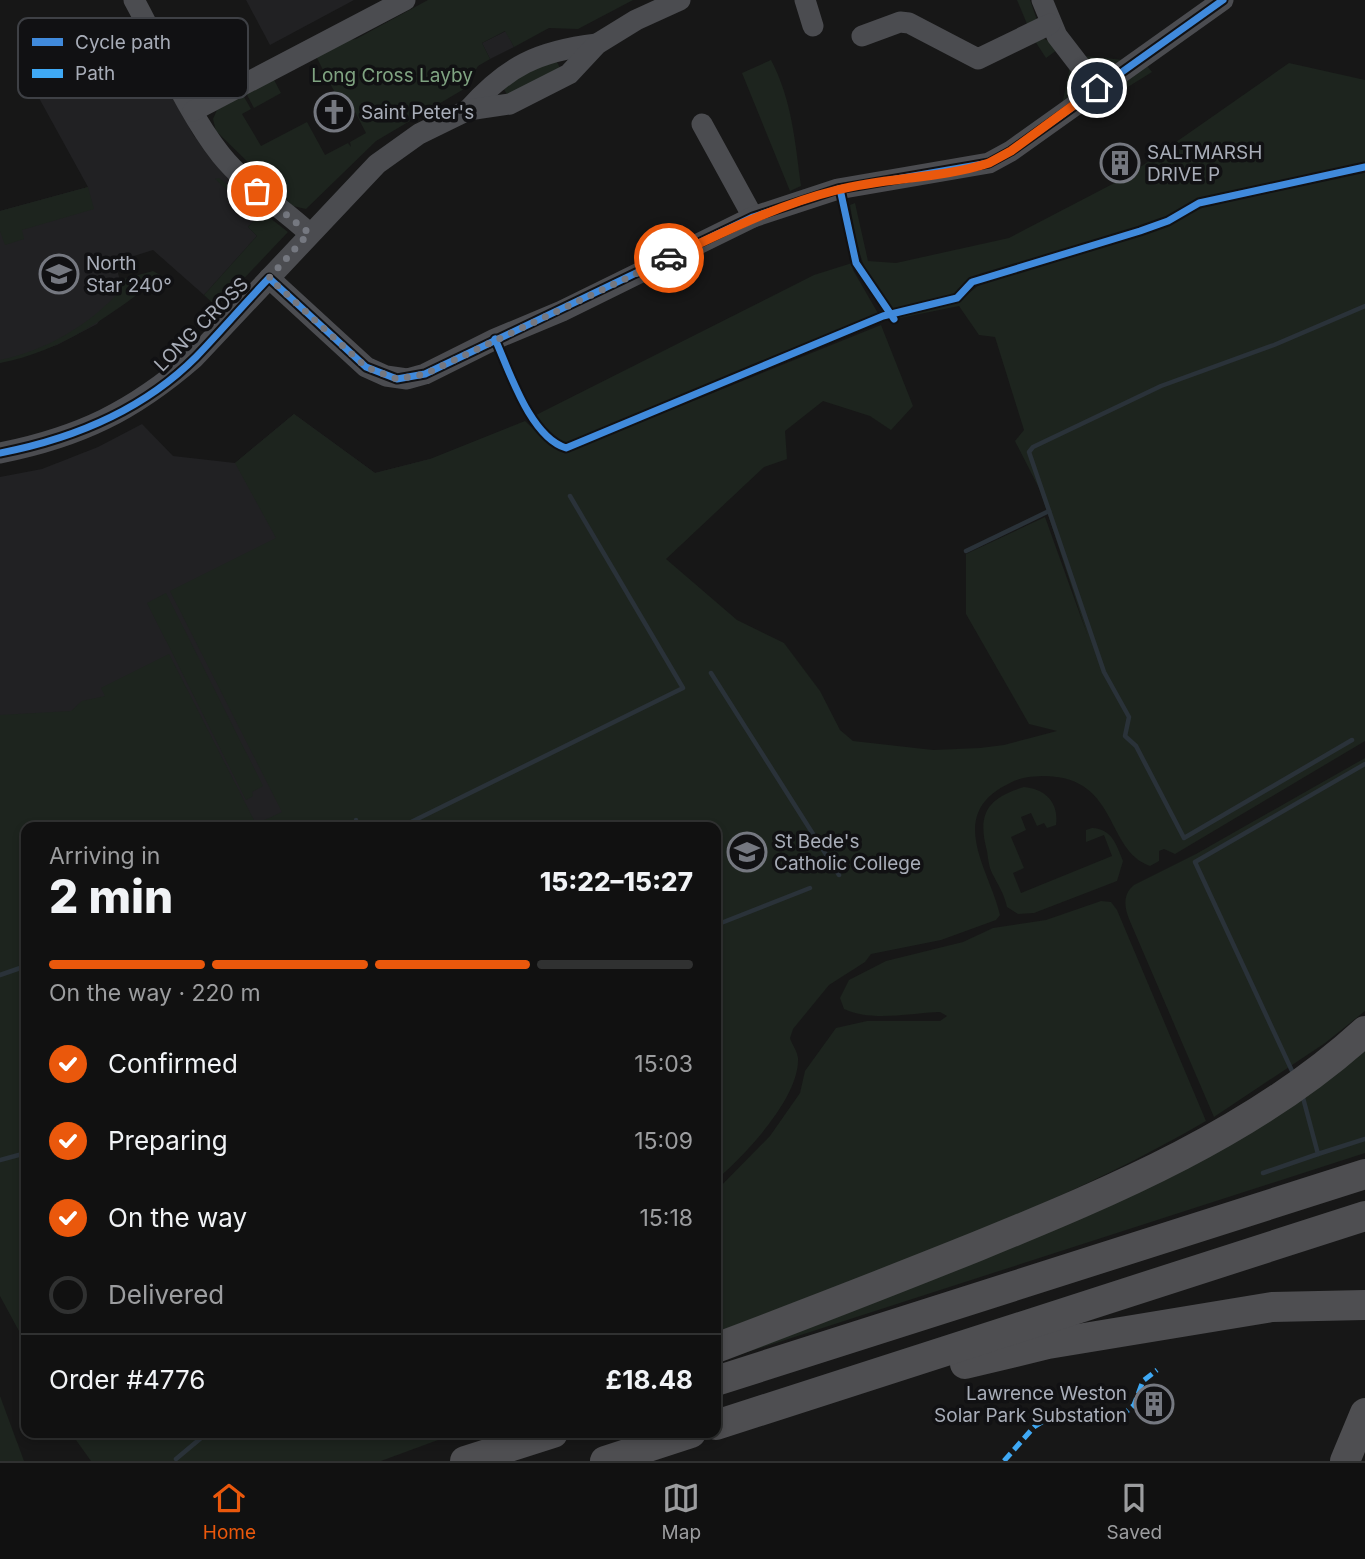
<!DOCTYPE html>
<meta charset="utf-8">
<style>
:root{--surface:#111;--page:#1a1a1a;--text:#f1f3f6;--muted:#9c9d9f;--line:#303131;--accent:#ea580c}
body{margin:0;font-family:Inter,sans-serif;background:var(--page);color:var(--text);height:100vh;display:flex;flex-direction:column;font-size:26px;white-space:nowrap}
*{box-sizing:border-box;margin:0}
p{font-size:23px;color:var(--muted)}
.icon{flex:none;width:38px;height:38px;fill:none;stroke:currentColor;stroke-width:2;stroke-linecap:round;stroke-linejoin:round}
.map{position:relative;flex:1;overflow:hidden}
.sheet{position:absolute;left:21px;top:822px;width:700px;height:616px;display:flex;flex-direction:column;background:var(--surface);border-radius:14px;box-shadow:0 4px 10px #0003,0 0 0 2px var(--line)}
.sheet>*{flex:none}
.pin{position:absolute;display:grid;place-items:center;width:60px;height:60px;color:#fff;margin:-30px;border:4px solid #fff;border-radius:50%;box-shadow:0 2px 7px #0007}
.courier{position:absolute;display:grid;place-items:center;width:70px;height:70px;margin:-35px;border:5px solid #ea580c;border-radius:50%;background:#fff;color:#222;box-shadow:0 2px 9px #0007}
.headline em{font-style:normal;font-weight:800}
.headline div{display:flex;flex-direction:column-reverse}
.headline{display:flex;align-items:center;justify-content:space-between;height:119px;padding:0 28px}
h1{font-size:46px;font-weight:800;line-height:52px}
.bar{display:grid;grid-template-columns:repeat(4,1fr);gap:10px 7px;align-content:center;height:84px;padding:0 28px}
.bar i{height:9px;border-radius:5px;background:var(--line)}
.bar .selected{background:var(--accent)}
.bar p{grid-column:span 4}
.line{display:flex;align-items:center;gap:18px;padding:0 28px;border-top:2px solid var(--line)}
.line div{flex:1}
ol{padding:0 28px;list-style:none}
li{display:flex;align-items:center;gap:21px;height:77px}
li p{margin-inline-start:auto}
li .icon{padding:7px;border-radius:50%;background:var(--accent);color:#fff;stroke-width:4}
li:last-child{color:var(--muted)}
li i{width:38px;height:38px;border:4px solid var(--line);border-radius:50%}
.tab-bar{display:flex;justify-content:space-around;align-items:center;height:98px;border-top:2px solid var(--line);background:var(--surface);font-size:19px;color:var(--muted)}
.tab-bar a{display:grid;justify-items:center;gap:4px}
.tab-bar .selected{color:var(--accent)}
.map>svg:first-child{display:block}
</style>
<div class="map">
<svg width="1365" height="1461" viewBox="0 0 1365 1461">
<rect width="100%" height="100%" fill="#171717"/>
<g fill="#212123">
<path d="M246,0H354L270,45Z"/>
<path d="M506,31L514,47L490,59L482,43Z"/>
<path d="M138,34L194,136L265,210L248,227L257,236L204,295L153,250L115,262L122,288L97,324L57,345L0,363V211L88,187L34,89Z"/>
<path d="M294,414L375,473L430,459L716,828H26L0,1248V477L42,469L98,447L142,424L173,456L235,463Z"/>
</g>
<g fill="#1d241e">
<path d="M428,0H633L578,29L549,28L514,47L505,31L482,43L490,59L478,66L464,89L376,141L306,209L293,206L216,131L213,119L217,110L243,95L251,109L242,114L261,146L307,122L325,155L348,143L351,147L350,142L366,133L350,102L347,99L341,103L328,80L332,77L327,68L323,70L315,54L340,41L356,39Z"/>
<path d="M1017,0H1030L1037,20L1030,31Z"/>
<path d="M1040,37L1051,42L1057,50L1046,58L1033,38Z"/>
<path d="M554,56L561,70L509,98L501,84Z"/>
<path d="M1084,56L1124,60L1104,70L1093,66Z"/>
<path d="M771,60C792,100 795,141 801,186L790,191L742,73Z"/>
<path d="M1289,63L1365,80V162L1204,198L1156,222L977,277L953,295L893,312C862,279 857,247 850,205L855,203L868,261L896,263L1009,238L1126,177Z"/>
<path d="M1070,66C1081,85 1078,91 1062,105Z"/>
<path d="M1147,66L1152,72L1123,90L1122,84Z"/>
<path d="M273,78L281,93L254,108L246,93Z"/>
<path d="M1365,172V741L1175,854L1164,849L1159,851V861L1150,866C1105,850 1119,778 1046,776C1034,776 1021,777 1010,783C944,814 990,870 1000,915L996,920L941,940L871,954L865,962L829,985L793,1029L790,1038C792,1045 797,1050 798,1058C800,1098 744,1156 716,1180V828H26V1344L0,1296V715L71,711L82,701L105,696L101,688L169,654L256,824L282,812L170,591L276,538L235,463L294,414L375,473L430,459L525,421L551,446L569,451L881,325L913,406L891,430L870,416L823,401L785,431L787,459L764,467L666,559L737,620L784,643L820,691L840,730L853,741L933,750L980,748L1004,745L1057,731L1029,724L966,614V554L1045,517L1087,634L1040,490L1015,441L1024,430L995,337L979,335L959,306L900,318V315L957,303L980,284L993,279L1134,236L1204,207Z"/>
<path d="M219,178L288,232L217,307L204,295L257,236L248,227L257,217L215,179Z"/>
<path d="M88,187L94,209L22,230L24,239L5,245L0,231V211Z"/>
<path d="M852,263L853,270L879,315L775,355L572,443H562L534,416L814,275Z"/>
<path d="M153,271L162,276C112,314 63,351 0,363V360C48,350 89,325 122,289L120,280Z"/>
<path d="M166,593L263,786L252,792L253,796L246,800L147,603Z"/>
<path d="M1365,758V1011L1325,1043L1214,1117L1129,919C1124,906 1123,894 1134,885L1196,854Z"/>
<path d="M1024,787C1046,789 1059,803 1056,825L1047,828L1044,823L1037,826L1031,813L1021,817L1026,830L1011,837L1024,868L1013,873L1021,893L1112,856L1104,835L1086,842V830L1092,828C1112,829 1116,844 1123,861L1117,881L1034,913L1018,914L1007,907C1004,893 998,885 992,873C989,867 988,858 987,851C977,814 987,798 1024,787Z"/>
<path d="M1101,901L1111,902L1117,910L1206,1121C1052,1211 881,1268 716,1333V1191L770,1136L800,1093L805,1071L836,1028L867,1021H940L947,1016L940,1012C911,1013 871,1022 844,1009L840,998L849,980L886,961L963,942L993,928L1046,920Z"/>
<path d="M1365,1047V1153L720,1361L1076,1220Z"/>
<path d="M0,1396L24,1461H0Z"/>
<path d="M71,1433H457L381,1461H91Z"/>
</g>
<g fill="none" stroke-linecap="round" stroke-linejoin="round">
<g stroke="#2a3239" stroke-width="4.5">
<path d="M966,551L1049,511"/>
<path d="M711,673L839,875"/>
<path d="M1352,740L1184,838L1136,746L1125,736L1129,717L1104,672L1029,452L1033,447L1161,386L1274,345L1365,306"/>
<path d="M356,820V828"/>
<path d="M399,828L683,688L570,496"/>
<path d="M716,925L810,888"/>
<path d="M0,975L26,966"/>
<path d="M1293,1073L1195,862L1365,764"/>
<path d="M1302,1094L1318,1154L1365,1139"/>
<path d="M0,1160L26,1153"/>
<path d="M1263,1173L1318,1154"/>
<path d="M176,1459L207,1433"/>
</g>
<g stroke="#4b4c50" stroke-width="21">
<path d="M134,0C162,51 185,109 221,155C246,186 280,206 309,233"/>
<path d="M805,0L813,26"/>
<path d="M1042,0L1057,36L1097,88"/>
<path d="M862,36L900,22L909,23L978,59L1050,24"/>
<path d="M468,110C507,66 538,51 597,44"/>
<path d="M193,111L405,0"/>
<path d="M702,124L753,217"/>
<path d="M269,278L366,367L386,376L407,379L425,374L495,339L562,311L753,217L838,189L989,163L1011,151L1223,0"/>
<path d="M0,453C80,437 133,411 194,358L377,164L419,134L468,110L510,104L569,74L597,44L636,20L680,0"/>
</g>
<g stroke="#4e4e51" stroke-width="30">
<path d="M716,1348C803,1315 891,1281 978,1246C1113,1191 1256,1131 1365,1031"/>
<path d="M965,1364L1048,1344L1272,1307L1365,1305"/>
<path d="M716,1381L1365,1174"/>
<path d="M716,1425L1365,1216"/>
<path d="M465,1461L553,1433"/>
<path d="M605,1461L691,1433"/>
<path d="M1345,1461L1365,1413"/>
</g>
<path stroke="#3fa9f5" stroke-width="5" stroke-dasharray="10 5" stroke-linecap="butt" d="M1004,1461L1034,1427L1056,1413L1109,1416L1125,1413L1134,1405L1143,1381L1157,1370"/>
<defs>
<g id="cycleway">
<path d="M840,189L856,263L894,319"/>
<path d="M495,339C509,370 530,437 566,448L883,316L957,298L972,282L1140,231L1168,221L1199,203L1365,167"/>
<path d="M0,453C72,439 143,410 196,357C221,331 244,304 269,278L366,367L397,379L425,374L753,217L838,189L989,163L1011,151L1223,0"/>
</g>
</defs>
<use href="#cycleway" stroke="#111113" stroke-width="11"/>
<use href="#cycleway" stroke="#408adc" stroke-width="7"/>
</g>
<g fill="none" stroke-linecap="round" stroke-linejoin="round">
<path stroke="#757880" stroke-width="7" stroke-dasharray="0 12.6" d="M257,191L309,233L269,278L366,367L397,379L425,374L669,258"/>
<path stroke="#ea580c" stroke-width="9" d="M669,258C724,232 777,205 837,190C887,177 940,179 989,163L1011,151L1097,88"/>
</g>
<defs>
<symbol id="church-ring" viewBox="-11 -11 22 22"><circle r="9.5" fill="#111113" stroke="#757880" stroke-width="1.5"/><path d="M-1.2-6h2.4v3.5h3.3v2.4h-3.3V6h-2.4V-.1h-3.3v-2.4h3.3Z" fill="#757880"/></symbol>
<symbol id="building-ring" viewBox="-11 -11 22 22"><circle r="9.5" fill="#111113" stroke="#757880" stroke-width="1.5"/><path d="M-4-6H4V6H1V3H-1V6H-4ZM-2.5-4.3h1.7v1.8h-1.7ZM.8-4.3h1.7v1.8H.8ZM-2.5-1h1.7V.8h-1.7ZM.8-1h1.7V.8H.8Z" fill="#757880"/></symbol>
<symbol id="school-ring" viewBox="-11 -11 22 22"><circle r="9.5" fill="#111113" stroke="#757880" stroke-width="1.5"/><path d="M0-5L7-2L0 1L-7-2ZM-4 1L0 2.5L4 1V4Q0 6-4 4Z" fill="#757880"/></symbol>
</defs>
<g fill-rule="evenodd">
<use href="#church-ring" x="312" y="90" width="44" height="44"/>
<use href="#building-ring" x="1098" y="141" width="44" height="44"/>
<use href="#school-ring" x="37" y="252" width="44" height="44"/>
<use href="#school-ring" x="725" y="830" width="44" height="44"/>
<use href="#building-ring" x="1132" y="1382" width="44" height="44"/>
</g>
<g text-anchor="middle" stroke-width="7" stroke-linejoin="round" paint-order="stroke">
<g font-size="19" fill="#7fa381" stroke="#111113">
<text x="392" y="82">Long Cross Layby</text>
</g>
<g font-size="19" fill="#a8adb8" stroke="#111113" text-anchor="start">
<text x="361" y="119">Saint Peter's</text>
<text x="1147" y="159">SALTMARSH<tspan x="1147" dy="22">DRIVE P</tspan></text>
<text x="86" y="270">North<tspan x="86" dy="22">Star 240°</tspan></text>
<text x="774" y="848">St Bede's<tspan x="774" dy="22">Catholic College</tspan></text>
<text x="1127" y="1400" text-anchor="end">Lawrence Weston<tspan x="1127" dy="22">Solar Park Substation</tspan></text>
</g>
<g font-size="19" fill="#a8adb8" stroke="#111113">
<text transform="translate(201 324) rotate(-45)" y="7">LONG CROSS</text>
</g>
</g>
<rect x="18" y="18" width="230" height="80" rx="10" fill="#111113" stroke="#3e4045" stroke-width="2"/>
<rect x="32" y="38" width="31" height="8" fill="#408adc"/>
<rect x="32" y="69" width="31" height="9" fill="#3fa9f5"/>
<g font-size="19" fill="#a8adb8">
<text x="75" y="49">Cycle path</text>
<text x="75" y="80">Path</text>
</g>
</svg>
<div class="pin" style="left:257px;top:191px;background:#ea580c"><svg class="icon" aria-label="bag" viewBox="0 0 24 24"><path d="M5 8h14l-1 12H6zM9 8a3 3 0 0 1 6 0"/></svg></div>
<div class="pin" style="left:1097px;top:88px;background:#1f2937"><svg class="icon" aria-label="home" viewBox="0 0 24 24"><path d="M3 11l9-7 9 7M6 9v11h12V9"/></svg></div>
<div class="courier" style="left:669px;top:258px"><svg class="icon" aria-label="car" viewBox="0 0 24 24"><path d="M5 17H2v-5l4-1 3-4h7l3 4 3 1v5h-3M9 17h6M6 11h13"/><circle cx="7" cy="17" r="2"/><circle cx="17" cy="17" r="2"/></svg></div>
<section class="sheet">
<div class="headline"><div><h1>2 min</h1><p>Arriving in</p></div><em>15:22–15:27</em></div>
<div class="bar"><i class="selected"></i><i class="selected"></i><i class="selected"></i><i></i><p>On the way · 220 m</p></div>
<ol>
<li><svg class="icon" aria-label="check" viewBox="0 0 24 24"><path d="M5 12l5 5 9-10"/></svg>Confirmed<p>15:03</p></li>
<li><svg class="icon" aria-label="check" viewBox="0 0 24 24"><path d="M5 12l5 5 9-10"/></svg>Preparing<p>15:09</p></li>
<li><svg class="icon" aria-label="check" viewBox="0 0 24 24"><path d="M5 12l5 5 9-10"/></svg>On the way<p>15:18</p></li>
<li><i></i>Delivered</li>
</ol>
<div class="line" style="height:91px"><div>Order #4776</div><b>£18.48</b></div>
</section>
</div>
<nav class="tab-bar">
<a class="selected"><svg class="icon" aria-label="home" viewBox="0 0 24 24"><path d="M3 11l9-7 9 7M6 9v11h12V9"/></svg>Home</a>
<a><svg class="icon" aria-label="map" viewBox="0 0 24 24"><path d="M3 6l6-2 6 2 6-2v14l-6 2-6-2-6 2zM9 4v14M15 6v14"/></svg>Map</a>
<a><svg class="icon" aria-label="saved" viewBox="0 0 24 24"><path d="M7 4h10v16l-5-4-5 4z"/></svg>Saved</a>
</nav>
